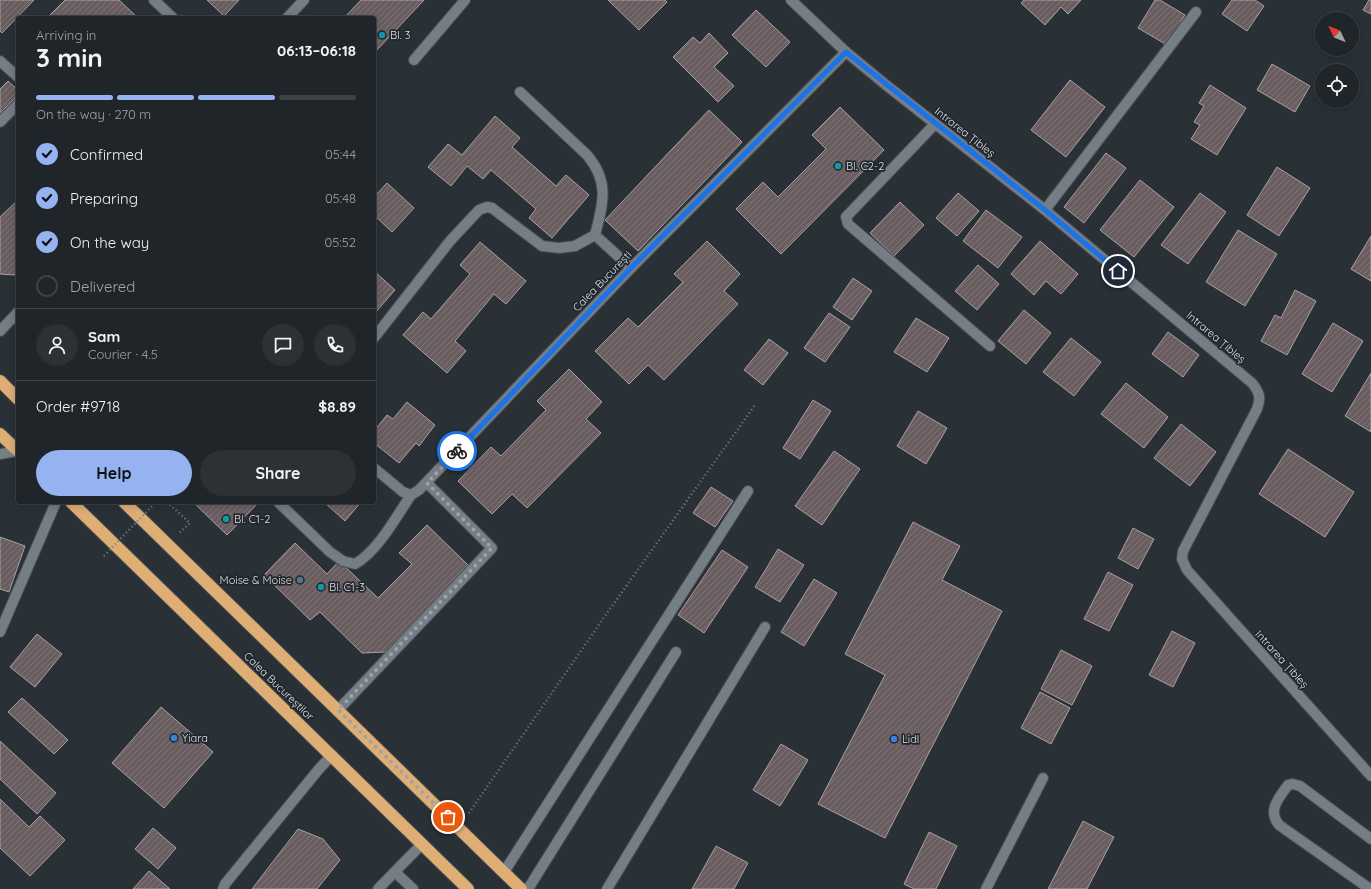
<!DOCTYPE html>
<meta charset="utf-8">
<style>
:root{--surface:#1f2529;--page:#2c3135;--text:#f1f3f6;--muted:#a1a5a8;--line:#3c4246;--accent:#95b2f1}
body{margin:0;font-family:Quicksand,sans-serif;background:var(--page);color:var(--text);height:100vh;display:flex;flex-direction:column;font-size:15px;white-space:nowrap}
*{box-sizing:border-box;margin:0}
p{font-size:13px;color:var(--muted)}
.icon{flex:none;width:22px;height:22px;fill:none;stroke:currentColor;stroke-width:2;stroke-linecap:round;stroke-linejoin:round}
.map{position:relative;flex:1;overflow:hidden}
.sheet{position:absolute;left:16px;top:16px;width:360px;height:488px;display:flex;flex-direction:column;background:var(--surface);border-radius:4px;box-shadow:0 2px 10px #0003,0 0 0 1px var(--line)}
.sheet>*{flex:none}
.needle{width:26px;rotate:313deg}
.buttons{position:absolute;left:1315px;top:12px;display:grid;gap:8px}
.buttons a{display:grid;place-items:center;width:44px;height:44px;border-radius:50%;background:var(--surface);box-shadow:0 2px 10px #0003,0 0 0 1px var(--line);font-size:20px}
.pin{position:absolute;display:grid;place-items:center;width:34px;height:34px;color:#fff;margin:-17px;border:2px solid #fff;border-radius:50%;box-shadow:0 1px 4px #0007}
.courier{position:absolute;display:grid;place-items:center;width:40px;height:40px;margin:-20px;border:3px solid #1a73e8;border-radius:50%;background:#fff;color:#222;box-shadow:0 1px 5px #0007}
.overview em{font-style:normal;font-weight:700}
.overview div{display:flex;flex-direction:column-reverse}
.overview{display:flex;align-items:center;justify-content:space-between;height:68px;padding:0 20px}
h1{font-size:26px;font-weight:700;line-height:30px}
.bar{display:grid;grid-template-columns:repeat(4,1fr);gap:6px 4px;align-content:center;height:48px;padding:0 20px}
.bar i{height:5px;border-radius:3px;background:var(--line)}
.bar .active{background:var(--accent)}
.bar p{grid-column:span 4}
.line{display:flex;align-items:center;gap:10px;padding:0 20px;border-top:1px solid var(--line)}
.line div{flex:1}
.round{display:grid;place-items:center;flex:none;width:42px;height:42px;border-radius:21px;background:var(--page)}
ol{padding:0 20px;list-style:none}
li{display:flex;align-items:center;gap:12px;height:44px}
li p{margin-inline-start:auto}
li .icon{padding:4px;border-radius:50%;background:var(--accent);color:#111;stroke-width:4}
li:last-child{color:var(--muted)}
li i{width:22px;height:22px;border:2px solid var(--line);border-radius:50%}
.action{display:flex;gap:8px;margin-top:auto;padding:8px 20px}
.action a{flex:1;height:46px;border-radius:24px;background:var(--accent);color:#111;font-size:16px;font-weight:700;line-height:46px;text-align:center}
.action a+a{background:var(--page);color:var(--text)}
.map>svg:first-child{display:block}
</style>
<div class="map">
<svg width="1371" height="889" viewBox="0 0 1371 889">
<defs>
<pattern id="building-hatch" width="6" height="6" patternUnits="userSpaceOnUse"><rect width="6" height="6" fill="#695d60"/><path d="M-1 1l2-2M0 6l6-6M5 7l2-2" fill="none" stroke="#7e7477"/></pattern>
</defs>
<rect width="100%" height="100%" fill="#293137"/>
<g fill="url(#building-hatch)" stroke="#ab9fa2">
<path d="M0,0H34L2,33L0,31Z"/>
<path d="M65,0H119L138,18H50L48,17Z"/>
<path d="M207,0H239L224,16Z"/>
<path d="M361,0H424L374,53V18H344Z"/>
<path d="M608,0H665L667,2L639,30Z"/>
<path d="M1024,0H1081L1068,14L1061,7L1045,25L1021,3Z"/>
<path d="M1155,0H1160L1185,15L1167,45L1138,28Z"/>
<path d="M1232,0H1255L1264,6L1247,31L1222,14Z"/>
<path d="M1369,0H1371V14L1363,10Z"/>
<path d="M756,10L790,42L766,67L732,35Z"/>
<path d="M709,33L728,53L714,67L734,86L718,102L673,57L693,37L700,43Z"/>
<path d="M1272,64L1310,86L1295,112L1257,90Z"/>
<path d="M1070,80L1105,107L1066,157L1031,130Z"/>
<path d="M8,81L18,90V95L0,113V89Z"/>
<path d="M1210,85L1246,108L1217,155L1191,139L1200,125L1194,122L1204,106L1199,103Z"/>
<path d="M840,107L884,150L781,254L736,209L763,182L778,197L826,149L812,135Z"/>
<path d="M709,110L742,142L638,251L605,220Z"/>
<path d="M495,116L520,138L512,147L556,186L566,175L589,195L552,238L529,218L536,209L491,170L483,179L467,166L451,186L428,167L448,144L462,155Z"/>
<path d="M1106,153L1126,168L1084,223L1064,207Z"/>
<path d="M1277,167L1310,188L1279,236L1247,215Z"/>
<path d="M1140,180L1174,207L1134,257L1100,230Z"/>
<path d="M387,183L414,208L392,232L374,215V197Z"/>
<path d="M958,193L979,211L957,236L936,218Z"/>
<path d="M1200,193L1226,212L1188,264L1161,245Z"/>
<path d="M18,200V272L15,275L0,274V217Z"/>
<path d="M900,202L924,225L894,256L870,233Z"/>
<path d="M986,210L1022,237L998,268L963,241Z"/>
<path d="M1238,230L1277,254L1245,306L1206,282Z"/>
<path d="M1371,236V281L1351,269Z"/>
<path d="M707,241L740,274L724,291L738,304L664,380L648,365L629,384L595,351L628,318L638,327L683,282L674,274Z"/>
<path d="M1040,241L1078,274L1061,294L1046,281L1034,295L1011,274Z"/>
<path d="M480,242L526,281L506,304L494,294L455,341L466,351L447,373L403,335L423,312L431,319L470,274L460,265Z"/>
<path d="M978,265L999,284L977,310L955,291Z"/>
<path d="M374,271L395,290L375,313H374Z"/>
<path d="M853,278L872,291L852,320L833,307Z"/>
<path d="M1295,290L1316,301L1287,355L1261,341L1275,315L1281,318Z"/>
<path d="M1024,310L1051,333L1026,364L998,341Z"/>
<path d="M829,313L850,327L825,362L804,348Z"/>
<path d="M916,318L949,338L927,372L894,352Z"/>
<path d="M1333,323L1363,341L1332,392L1302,374Z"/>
<path d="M1168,332L1199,355L1183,377L1152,354Z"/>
<path d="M1071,338L1101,362L1074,396L1043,372Z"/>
<path d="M769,339L788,353L763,385L744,370Z"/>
<path d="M569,369L602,402L586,419L601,433L527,508L512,494L492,514L458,481L491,447L501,456L546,410L537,401Z"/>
<path d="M1371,373V432L1345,416Z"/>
<path d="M1126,383L1168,417L1144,448L1101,414Z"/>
<path d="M813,400L831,411L800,459L783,448Z"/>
<path d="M407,402L435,425L419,446L416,443L399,463L374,443V431L387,415L393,419Z"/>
<path d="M918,411L947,428L926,464L897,446Z"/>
<path d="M1181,424L1216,452L1190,486L1154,458Z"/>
<path d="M1288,449L1354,492L1325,537L1259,494Z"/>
<path d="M834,451L860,469L822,525L795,506Z"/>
<path d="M711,487L733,501L715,527L693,513Z"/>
<path d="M193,502H259L227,535Z"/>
<path d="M324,502H361L345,521Z"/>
<path d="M913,522L960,546L942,580L1002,611L885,838L818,804L885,675L845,654Z"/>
<path d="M427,525L468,565L385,652L362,653L320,612L310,620L264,575L295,543L327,574L339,561L378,598L412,564L399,553Z"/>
<path d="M1133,528L1154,539L1138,569L1118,558Z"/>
<path d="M0,537L25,546L9,592L0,589Z"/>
<path d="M778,549L804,565L780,602L755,587Z"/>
<path d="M722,550L748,567L704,633L678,615Z"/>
<path d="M1108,572L1133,585L1109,631L1084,619Z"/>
<path d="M814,579L837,593L804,646L781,632Z"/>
<path d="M1172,631L1195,643L1173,687L1149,675Z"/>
<path d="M37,634L62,654L35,687L10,667Z"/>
<path d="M1061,650L1092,666L1072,705L1041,689Z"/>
<path d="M1040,692L1070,708L1051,744L1021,728Z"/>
<path d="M22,698L68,740L54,754L8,712Z"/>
<path d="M161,707L213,752L164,808L112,763Z"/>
<path d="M0,741L56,793L37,814L0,779Z"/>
<path d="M781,744L808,760L780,806L753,790Z"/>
<path d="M0,799L29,827L40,816L65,840L30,876L0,848Z"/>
<path d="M1083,821L1114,837L1087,889H1048Z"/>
<path d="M153,828L176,848L158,869L135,849Z"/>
<path d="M298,829L323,839L340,860L317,889H252Z"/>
<path d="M929,832L957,846L936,889H914L904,884Z"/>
<path d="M716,846L748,863L734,889H692Z"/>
<path d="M149,871L170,889H133Z"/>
</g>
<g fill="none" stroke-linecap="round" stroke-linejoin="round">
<defs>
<g id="minor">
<path d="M154,0L173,18"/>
<path d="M791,0L846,52L886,85L1045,210L1252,383C1260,393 1261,398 1257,409L1183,551L1182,559L1187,570L1371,776"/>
<path d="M287,18L304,0"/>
<path d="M414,60L465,0"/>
<path d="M0,61L18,77"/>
<path d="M520,92L587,155C610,182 603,204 595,235L631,268"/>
<path d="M0,122L18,104"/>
<path d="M935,124L846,217L848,224L990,346"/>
<path d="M1045,210L1196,12"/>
<path d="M0,331L18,312"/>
<path d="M374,338L450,241L479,210L487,207L492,208L542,246L559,248L575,246L595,235"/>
<path d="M0,454L17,451"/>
<path d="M374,468L403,492L411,495L419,490L631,268L846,52"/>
<path d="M278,502L330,552L343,561L355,564C378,551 396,517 411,495"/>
<path d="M0,632L56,502"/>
<path d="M338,710L492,548L427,483"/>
<path d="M395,872L413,889"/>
<path d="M504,872L748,491"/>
<path d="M223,889L225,884L319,769L332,755"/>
<path d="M378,889L422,844"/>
<path d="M528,889L676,652"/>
<path d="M607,889L765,627"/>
<path d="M986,889L1043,778"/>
<path d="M1370,889L1279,825C1267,810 1279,798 1288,785L1293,784L1300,786L1371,839"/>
</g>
<g id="highway">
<path d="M0,381L18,399"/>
<path d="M0,434L18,451"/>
<path d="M71,502L468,889"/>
<path d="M124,502L521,889"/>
</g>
</defs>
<use href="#minor" stroke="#474c52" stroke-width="12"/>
<use href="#highway" stroke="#474c52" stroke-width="14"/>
<g stroke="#767d82" stroke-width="2.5" stroke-dasharray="1 3" stroke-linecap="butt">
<path d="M167,502L190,523L179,533"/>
<path d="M469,813L605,616L755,405"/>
</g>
<use href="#minor" stroke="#757d85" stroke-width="10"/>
<use href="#highway" stroke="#deae75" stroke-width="12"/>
<path stroke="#767d82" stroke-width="2.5" stroke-dasharray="1 3" stroke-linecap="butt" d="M104,556L156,502"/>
</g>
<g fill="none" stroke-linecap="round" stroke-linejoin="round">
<path stroke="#9ea3a9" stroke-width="4" stroke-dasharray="0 7.2" d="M448,817L338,710L492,548L427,483L457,451"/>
<path stroke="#1a73e8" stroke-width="5" d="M457,451L631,268L846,52L1045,210L1118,271"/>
</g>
<g fill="#0f9aa8" stroke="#20272d" stroke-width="1.5">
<circle cx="382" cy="35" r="4"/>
<circle cx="838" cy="166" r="4"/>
<circle cx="226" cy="519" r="4"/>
<circle cx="321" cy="587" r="4"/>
</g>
<circle fill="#5c6f8a" stroke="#20272d" stroke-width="1.5" cx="300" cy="580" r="4"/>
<g fill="#3f7fe0" stroke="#20272d" stroke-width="1.5">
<circle cx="174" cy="738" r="4"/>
<circle cx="894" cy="739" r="4"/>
</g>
<g text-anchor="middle" stroke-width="3.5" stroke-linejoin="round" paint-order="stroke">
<g font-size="11" fill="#dde1e6" stroke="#20272d" text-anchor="start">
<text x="390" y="39">Bl. 3</text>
<text x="846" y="170">Bl. C2-2</text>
<text x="234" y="523">Bl. C1-2</text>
<text x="292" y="584" text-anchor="end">Moise &amp; Moise</text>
<text x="329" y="591">Bl. C1-3</text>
<text x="182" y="742">Yiara</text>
<text x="902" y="743">Lidl</text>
</g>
<g font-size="11" fill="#dde1e6" stroke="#20272d">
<text transform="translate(965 132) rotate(38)" y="4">Intrarea Țibleș</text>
<text transform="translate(602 281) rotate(-46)" y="4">Calea București</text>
<text transform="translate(1216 337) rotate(40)" y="4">Intrarea Țibleș</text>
<text transform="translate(1282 659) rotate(48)" y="4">Intrarea Țibleș</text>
<text transform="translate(279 686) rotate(44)" y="4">Calea Bucureștilor</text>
</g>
</g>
</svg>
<div class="buttons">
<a><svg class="needle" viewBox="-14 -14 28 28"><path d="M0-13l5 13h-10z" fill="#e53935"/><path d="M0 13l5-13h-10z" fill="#a1a5a8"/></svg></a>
<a><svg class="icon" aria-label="locate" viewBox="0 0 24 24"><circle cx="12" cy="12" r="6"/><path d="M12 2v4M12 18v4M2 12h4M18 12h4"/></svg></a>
</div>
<div class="pin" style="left:448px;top:817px;background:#ea580c"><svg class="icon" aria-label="bag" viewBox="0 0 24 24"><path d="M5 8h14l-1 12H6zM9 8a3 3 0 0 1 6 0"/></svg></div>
<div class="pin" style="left:1118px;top:271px;background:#1f2937"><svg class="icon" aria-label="home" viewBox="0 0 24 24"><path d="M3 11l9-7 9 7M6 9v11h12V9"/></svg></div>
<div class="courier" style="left:457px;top:451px"><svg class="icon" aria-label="bike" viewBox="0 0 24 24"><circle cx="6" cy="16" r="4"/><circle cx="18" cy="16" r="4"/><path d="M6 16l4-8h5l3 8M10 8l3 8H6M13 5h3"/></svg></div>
<section class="sheet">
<div class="overview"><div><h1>3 min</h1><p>Arriving in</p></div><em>06:13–06:18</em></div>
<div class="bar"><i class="active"></i><i class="active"></i><i class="active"></i><i></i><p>On the way · 270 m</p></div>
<ol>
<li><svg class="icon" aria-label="check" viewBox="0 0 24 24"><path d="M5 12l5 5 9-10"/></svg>Confirmed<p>05:44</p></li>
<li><svg class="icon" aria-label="check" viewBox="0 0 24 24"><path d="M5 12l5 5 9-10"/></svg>Preparing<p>05:48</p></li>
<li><svg class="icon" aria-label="check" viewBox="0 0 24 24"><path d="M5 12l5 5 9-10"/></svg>On the way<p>05:52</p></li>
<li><i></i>Delivered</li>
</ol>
<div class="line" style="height:72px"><a class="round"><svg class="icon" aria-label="person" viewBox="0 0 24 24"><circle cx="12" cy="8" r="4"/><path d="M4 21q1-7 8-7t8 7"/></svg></a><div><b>Sam</b><p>Courier · 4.5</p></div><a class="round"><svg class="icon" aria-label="chat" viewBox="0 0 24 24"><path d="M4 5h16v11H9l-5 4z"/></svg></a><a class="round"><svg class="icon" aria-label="phone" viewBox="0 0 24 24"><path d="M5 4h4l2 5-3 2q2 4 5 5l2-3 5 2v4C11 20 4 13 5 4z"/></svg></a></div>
<div class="line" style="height:52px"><div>Order #9718</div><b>$8.89</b></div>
<div class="action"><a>Help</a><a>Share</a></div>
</section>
</div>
